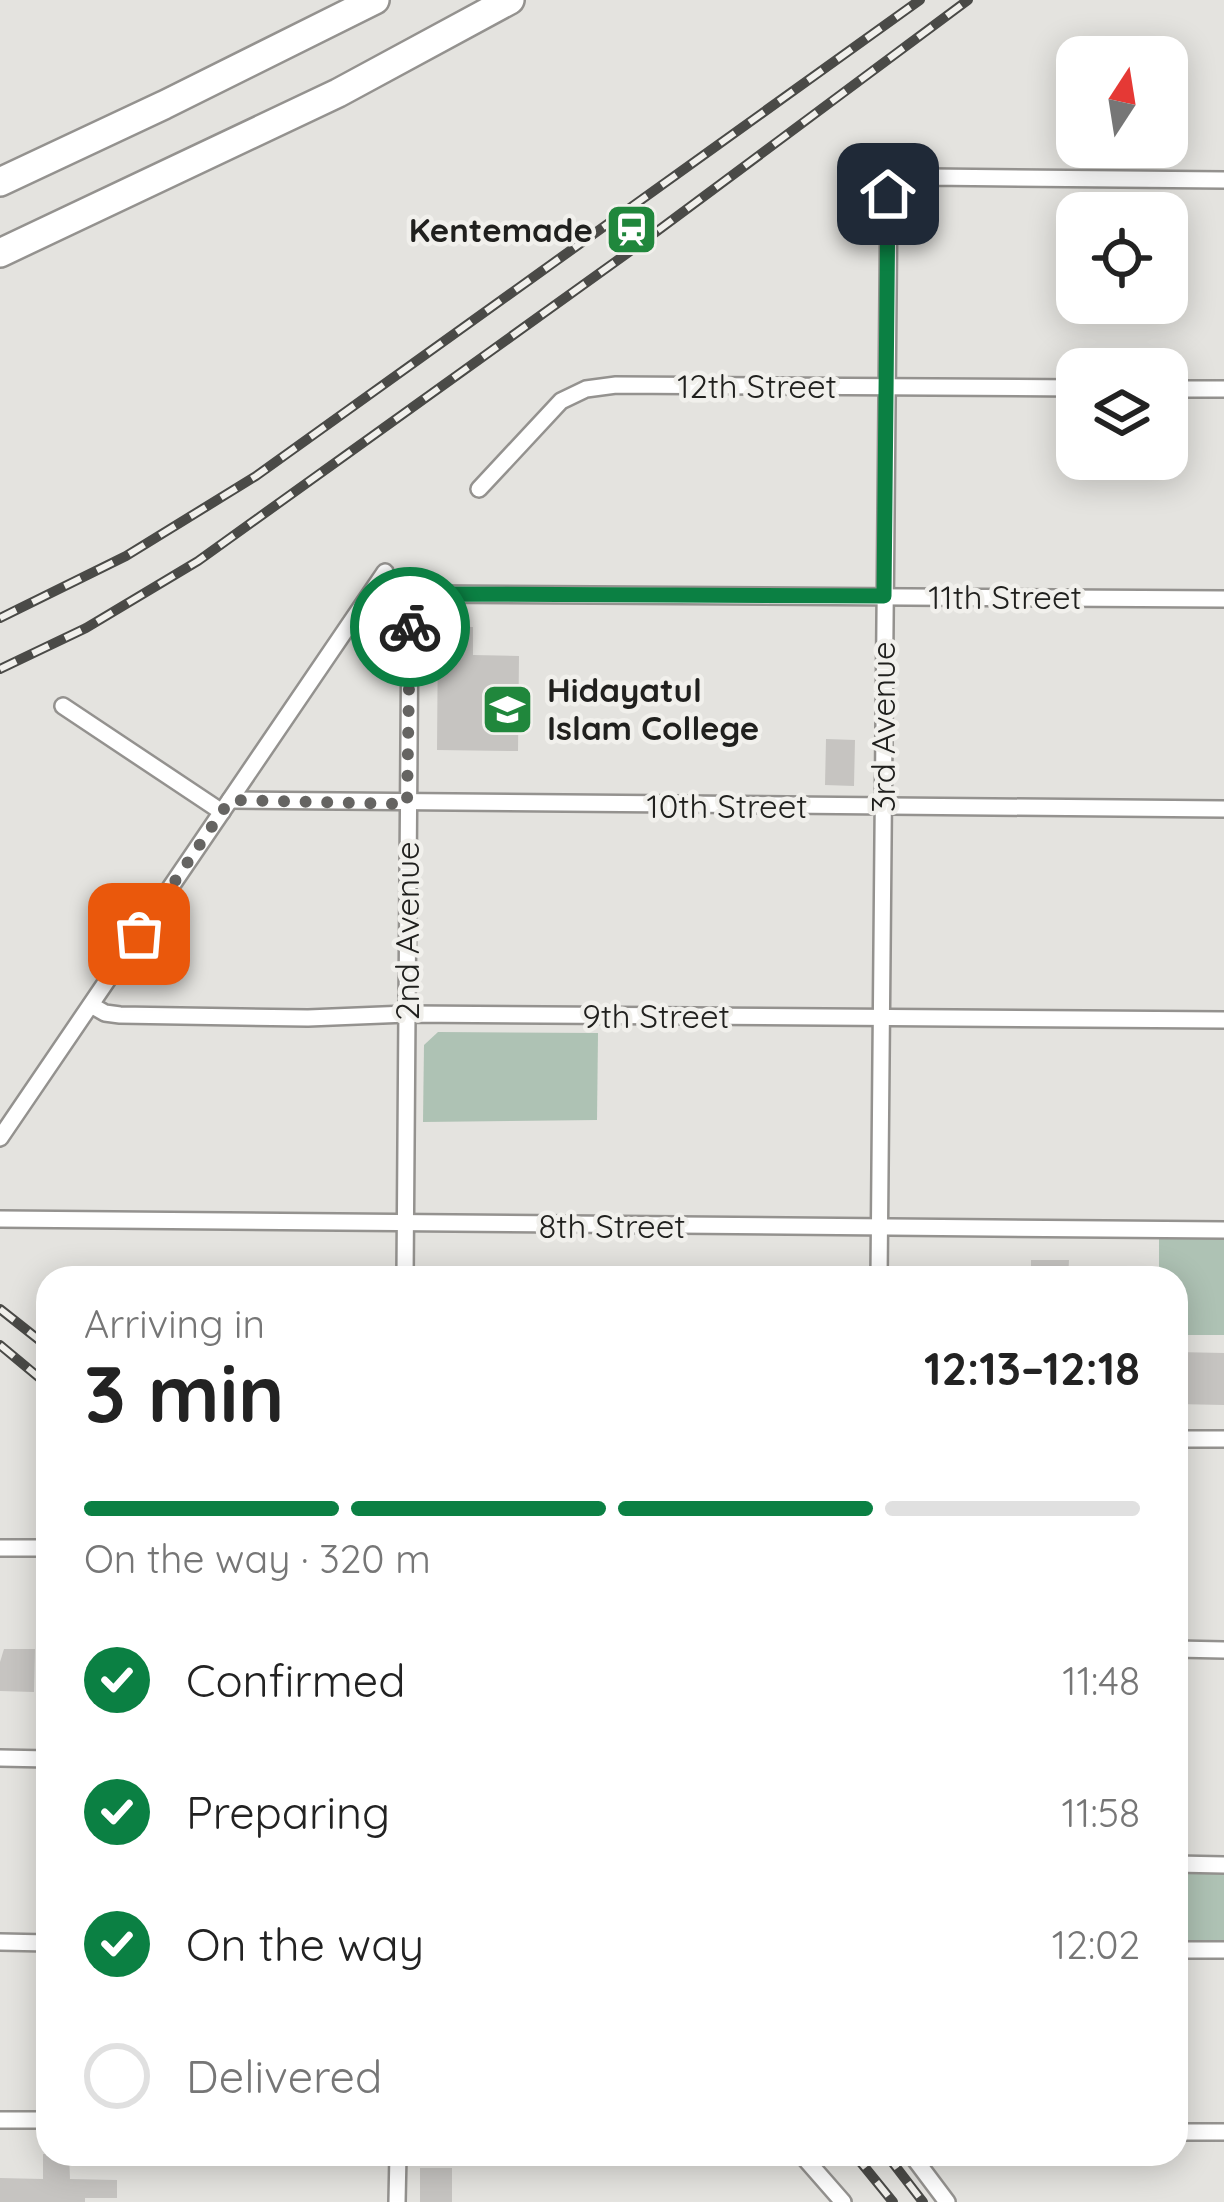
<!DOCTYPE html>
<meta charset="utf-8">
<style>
:root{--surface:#fff;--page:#f6f6f6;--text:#222;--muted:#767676;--line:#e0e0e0;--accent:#0b8043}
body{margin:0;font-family:Quicksand,sans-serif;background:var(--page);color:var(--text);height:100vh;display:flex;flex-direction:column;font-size:45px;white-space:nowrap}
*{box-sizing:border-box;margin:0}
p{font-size:39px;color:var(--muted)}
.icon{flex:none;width:66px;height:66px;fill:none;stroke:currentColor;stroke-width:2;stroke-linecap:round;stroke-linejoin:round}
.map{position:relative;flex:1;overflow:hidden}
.drawer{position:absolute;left:36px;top:1266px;width:1152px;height:900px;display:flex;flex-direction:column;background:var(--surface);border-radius:36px;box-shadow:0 6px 30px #0003}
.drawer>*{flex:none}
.needle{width:78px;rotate:12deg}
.buttons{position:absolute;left:1056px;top:36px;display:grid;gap:24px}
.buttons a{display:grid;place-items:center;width:132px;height:132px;border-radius:24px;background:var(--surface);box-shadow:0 6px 30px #0003;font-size:60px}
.pin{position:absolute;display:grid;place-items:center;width:102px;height:102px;color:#fff;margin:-51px;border-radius:24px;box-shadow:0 6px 18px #0006}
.courier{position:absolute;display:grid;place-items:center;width:120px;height:120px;margin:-60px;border:9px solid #0b8043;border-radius:50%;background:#fff;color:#222;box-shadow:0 3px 15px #0007}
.overview em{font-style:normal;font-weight:700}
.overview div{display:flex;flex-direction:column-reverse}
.overview{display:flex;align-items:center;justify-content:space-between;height:204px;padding:0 48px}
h1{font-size:78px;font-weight:700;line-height:90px}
.bar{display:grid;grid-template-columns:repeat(4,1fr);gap:18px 12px;align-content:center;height:144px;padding:0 48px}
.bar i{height:15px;border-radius:9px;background:var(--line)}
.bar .active{background:var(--accent)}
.bar p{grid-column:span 4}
ol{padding:0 48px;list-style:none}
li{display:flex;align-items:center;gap:36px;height:132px}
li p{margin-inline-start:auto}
li .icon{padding:12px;border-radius:50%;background:var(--accent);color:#fff;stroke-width:4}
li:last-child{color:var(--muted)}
li i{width:66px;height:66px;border:6px solid var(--line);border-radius:50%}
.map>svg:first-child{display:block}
</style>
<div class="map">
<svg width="1224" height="2202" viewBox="0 0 1224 2202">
<rect width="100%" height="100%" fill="#e4e3df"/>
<g fill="#aec2b4">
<path d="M438,1032L598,1033L597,1120L423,1122L424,1045Z"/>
<path d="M1159,1238L1224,1239V1335H1176V1278H1159Z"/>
<rect x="1176" y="1873" width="48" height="70"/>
</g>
<g fill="#c6c4c1">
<path d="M438,626L473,627V655L519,656L518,751L437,750Z"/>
<path d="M826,739L855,740L854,786L825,785Z"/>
<path d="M1031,1260H1069L1068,1278H1031Z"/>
<path d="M1176,1352L1224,1353V1405L1176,1404Z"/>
<path d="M4,1649H35L34,1692L0,1691V1662Z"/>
<path d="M43,2154H69L70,2179L117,2180V2198H85V2202H0V2178L43,2179Z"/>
<rect x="420" y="2168" width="32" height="34"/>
</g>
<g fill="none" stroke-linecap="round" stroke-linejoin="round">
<defs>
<g id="minor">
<path d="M1167,389H1224"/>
<path d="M479,489L561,401L586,389L616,385L1077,388"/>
<path d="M63,706L222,812"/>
<path d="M230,800L1224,809"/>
<path d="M91,1005L105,1013L120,1015L308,1018L407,1014L1224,1020"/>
<path d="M0,1138L385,572"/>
<path d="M0,1219L1224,1230"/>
<path d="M405,1278L410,611L414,599L427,594L1224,599"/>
<path d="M879,1278L889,185L895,178L929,177L1224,180"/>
<path d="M1176,1439H1224"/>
<path d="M0,1548H48"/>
<path d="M1176,1649L1224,1650"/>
<path d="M0,1758L48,1759"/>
<path d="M1176,1864L1224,1865"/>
<path d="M0,1942L48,1943"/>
<path d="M1176,1950H1224"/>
<path d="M0,2120H48"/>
<path d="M1176,2132H1224"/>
<path d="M801,2154L843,2202"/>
<path d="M911,2154L947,2202"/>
<path d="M397,2202L398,2154"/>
</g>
<g id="motorway">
<path d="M0,182L164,105L375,0"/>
<path d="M0,253L338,93L510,0"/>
</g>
</defs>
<use href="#minor" stroke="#94928f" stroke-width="20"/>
<use href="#motorway" stroke="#94928f" stroke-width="32"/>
<use href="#minor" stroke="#fff" stroke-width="15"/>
<use href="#motorway" stroke="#fff" stroke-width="27"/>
<defs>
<g id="rail">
<path d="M0,618L126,556L256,476L920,0"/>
<path d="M0,669L86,628L198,561L629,252L968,0"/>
<path d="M0,1309L48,1347"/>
<path d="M0,1345L48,1385"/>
<path d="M854,2154L893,2202"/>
<path d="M886,2154L923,2202"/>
</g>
</defs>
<use href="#rail" stroke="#4a4a47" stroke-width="10"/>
<use href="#rail" stroke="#f1f0ec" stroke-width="6" stroke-dasharray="18" stroke-linecap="butt"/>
</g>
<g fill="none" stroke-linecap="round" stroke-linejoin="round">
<path stroke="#656462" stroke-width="12" stroke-dasharray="0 21.6" d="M139,934L230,800L407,804L410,627"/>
<path stroke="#0b8043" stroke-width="15" d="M410,627L411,605L420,595L427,594L884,596L888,194"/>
</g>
<defs>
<symbol id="station-square" viewBox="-11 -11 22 22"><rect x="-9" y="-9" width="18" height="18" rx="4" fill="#20873c" stroke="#f1f0ec"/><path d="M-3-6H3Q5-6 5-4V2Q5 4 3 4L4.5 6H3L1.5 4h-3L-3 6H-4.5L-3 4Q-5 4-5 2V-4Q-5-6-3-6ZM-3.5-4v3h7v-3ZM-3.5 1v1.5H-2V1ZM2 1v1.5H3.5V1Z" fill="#fff"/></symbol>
<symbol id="school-square" viewBox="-11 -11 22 22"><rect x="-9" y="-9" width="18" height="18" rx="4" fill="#20873c" stroke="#f1f0ec"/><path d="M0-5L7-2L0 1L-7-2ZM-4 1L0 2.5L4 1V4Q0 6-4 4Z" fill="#fff"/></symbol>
</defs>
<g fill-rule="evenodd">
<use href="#station-square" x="602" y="200" width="59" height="59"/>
<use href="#school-square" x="478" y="680" width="59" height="59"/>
</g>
<g text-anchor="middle" stroke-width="9" stroke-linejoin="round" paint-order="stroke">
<g font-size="33" font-weight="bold" fill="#20201e" stroke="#f1f0ec" text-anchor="end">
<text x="593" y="242">Kentemade</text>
<text x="547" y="702" text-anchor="start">Hidayatul<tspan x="547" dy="38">Islam College</tspan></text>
</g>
<g font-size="33" fill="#20201e" stroke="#f1f0ec">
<text x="757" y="398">12th Street</text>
<text x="1005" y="609">11th Street</text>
<text transform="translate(883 727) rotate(-90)" y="12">3rd Avenue</text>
<text x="727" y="818">10th Street</text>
<text transform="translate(407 931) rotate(-90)" y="12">2nd Avenue</text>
<text x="656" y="1028">9th Street</text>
<text x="612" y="1238">8th Street</text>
</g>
</g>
</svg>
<div class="buttons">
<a><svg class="needle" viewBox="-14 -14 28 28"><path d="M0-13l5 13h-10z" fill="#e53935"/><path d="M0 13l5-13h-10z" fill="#767676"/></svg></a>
<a><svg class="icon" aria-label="locate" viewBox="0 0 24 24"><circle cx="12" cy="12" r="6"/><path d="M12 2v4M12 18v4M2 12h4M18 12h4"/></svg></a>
<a><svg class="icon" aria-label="layers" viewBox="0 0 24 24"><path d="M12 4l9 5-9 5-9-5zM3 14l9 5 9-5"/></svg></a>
</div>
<div class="pin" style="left:139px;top:934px;background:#ea580c"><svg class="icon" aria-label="bag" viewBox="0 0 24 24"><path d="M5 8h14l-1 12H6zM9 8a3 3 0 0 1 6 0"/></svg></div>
<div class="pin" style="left:888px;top:194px;background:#1f2937"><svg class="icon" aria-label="home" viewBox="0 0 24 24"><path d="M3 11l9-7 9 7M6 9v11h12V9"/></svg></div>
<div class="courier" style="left:410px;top:627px"><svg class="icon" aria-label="bike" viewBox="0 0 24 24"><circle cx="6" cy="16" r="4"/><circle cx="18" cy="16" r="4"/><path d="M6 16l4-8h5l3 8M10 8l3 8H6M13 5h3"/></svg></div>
<section class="drawer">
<div class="overview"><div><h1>3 min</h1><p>Arriving in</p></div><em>12:13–12:18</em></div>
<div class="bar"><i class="active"></i><i class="active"></i><i class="active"></i><i></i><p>On the way · 320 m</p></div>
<ol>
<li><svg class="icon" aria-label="check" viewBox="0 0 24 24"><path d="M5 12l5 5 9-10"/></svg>Confirmed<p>11:48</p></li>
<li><svg class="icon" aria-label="check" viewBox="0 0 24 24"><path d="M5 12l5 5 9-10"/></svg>Preparing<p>11:58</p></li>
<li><svg class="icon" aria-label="check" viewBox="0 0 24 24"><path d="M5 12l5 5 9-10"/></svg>On the way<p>12:02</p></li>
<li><i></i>Delivered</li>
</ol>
</section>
</div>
